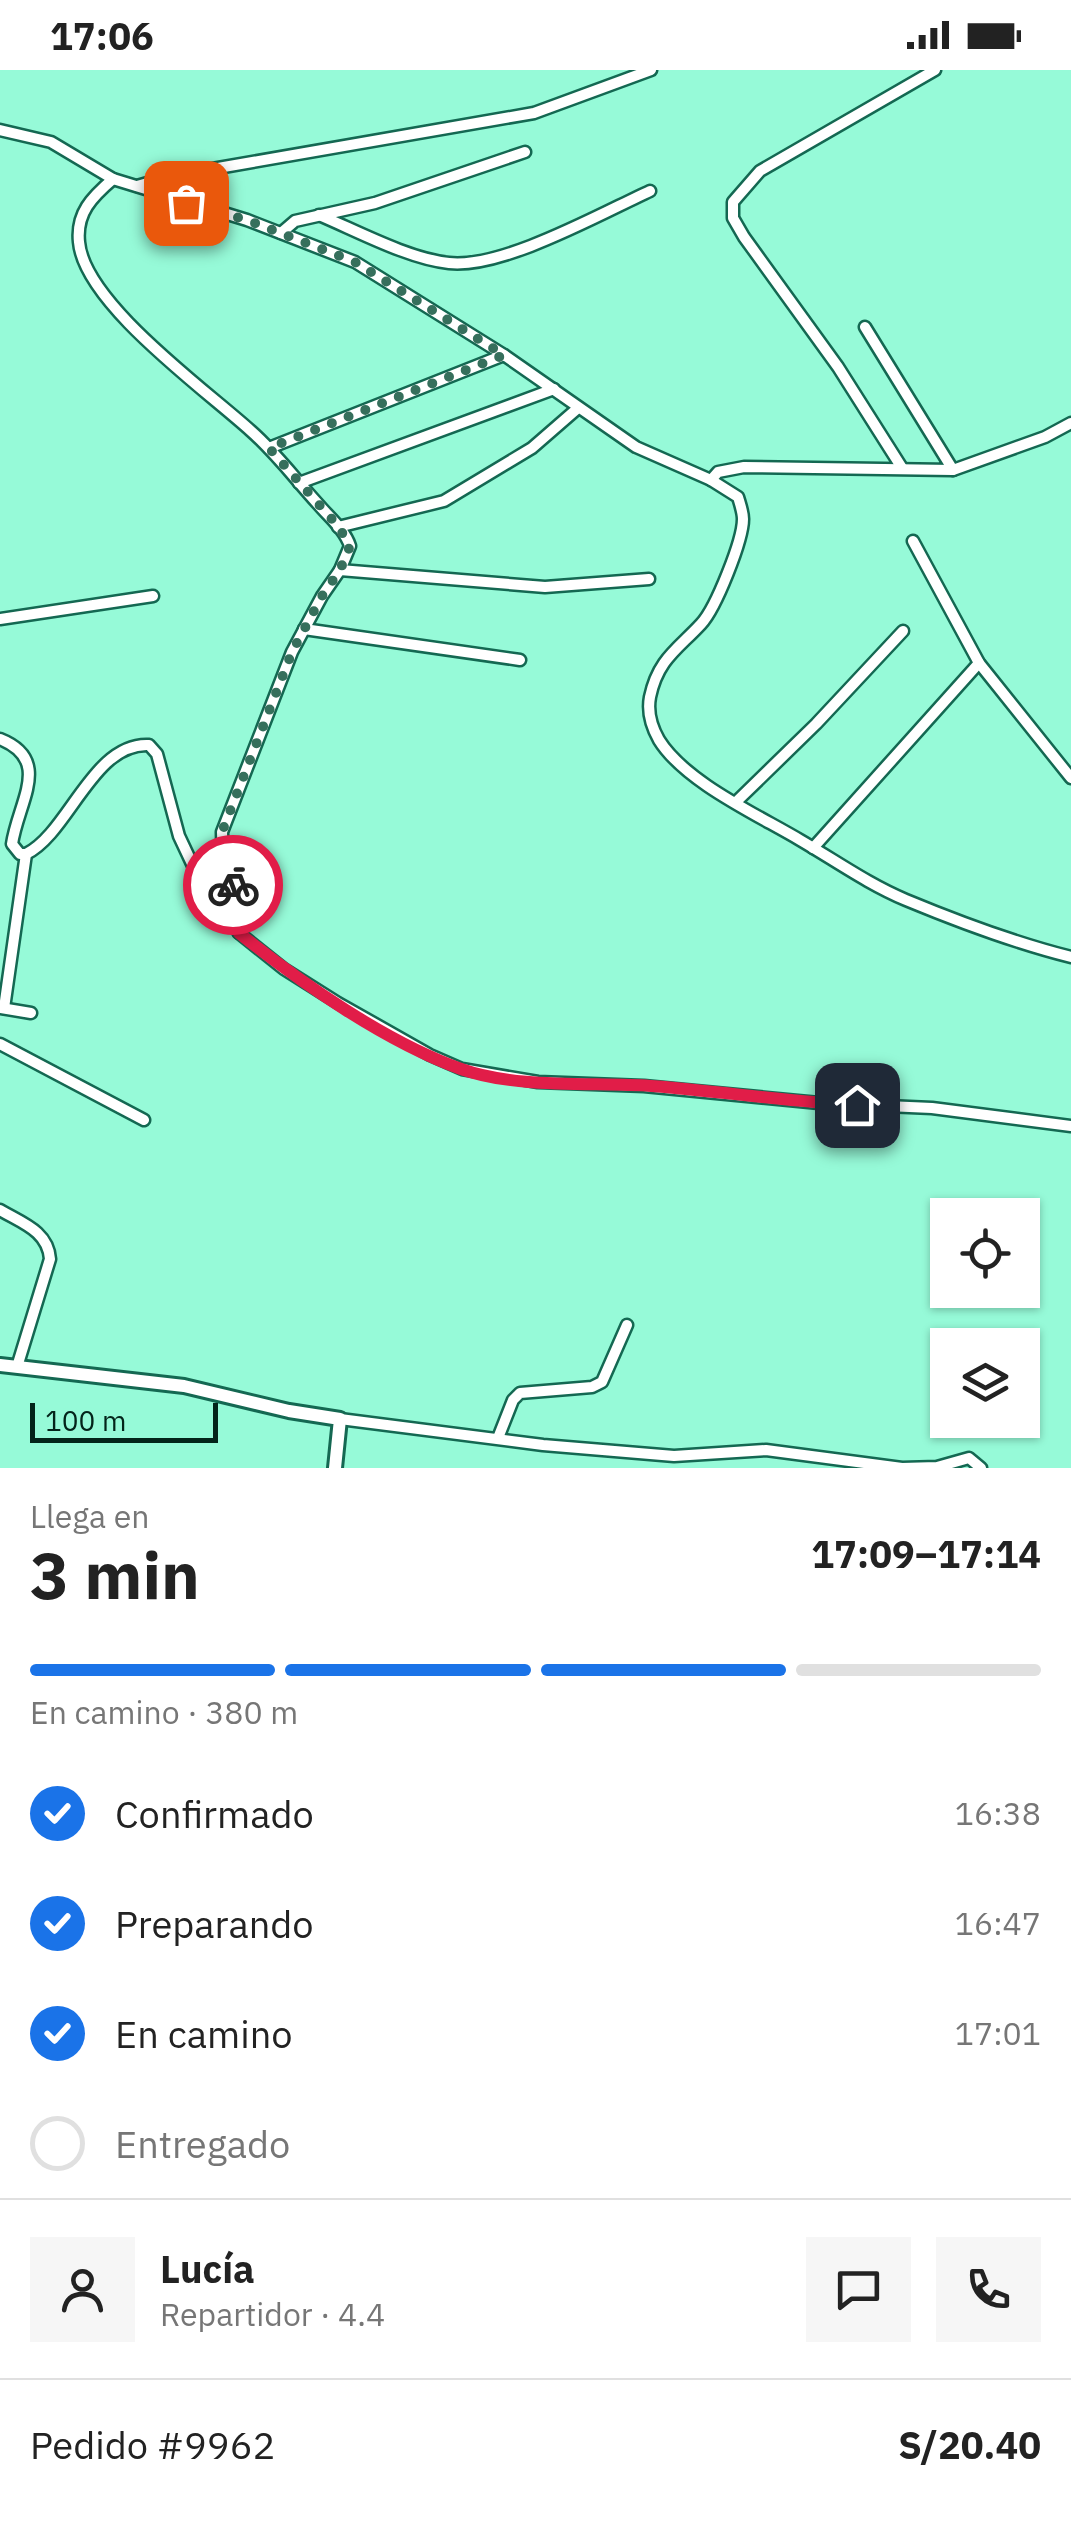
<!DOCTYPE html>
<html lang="es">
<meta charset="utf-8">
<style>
:root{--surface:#fff;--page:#f6f6f6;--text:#222;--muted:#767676;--line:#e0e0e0;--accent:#1a73e8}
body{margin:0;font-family:"IBM Plex Sans",sans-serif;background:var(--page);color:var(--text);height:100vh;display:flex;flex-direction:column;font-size:38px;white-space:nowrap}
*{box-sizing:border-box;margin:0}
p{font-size:32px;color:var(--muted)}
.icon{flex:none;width:55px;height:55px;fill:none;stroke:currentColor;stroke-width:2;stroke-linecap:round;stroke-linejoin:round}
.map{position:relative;height:1398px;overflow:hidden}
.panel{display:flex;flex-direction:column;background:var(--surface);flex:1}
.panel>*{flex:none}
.fabs{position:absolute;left:930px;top:1128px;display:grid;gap:20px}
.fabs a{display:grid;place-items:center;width:110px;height:110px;border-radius:0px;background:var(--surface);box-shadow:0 2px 8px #0004;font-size:50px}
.scale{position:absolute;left:30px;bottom:25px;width:188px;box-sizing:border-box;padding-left:10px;border:5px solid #03241a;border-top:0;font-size:28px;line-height:35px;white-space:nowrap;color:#03241a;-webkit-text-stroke:8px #96fad8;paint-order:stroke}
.pin{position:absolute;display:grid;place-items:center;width:85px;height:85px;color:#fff;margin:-42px;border-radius:20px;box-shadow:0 5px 15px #0006}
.courier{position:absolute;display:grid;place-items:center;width:100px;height:100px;margin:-50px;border:8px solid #e11d48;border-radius:50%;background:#fff;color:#222;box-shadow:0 2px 12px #0007}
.head em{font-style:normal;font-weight:700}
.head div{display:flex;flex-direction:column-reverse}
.head{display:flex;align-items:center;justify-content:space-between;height:170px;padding:0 30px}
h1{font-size:65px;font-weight:700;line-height:75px}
.bar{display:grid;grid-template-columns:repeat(4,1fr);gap:15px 10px;align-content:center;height:120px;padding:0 30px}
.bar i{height:12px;border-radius:8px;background:var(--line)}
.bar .active{background:var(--accent)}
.bar p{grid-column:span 4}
.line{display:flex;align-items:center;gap:25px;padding:0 30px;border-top:2px solid var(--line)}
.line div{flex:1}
.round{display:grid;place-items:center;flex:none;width:105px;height:105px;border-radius:0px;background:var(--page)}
ol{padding:0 30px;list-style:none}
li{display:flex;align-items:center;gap:30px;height:110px}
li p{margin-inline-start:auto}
li .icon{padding:10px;border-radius:50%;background:var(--accent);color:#fff;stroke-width:4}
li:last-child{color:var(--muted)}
li i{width:55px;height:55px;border:5px solid var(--line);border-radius:50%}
.status{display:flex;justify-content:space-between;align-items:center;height:70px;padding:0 50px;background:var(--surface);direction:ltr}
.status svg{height:28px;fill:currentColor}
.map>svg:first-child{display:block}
</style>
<div class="status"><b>17:06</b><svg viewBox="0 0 49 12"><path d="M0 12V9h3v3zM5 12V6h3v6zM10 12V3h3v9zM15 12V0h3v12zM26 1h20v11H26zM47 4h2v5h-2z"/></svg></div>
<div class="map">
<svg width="1071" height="1398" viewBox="0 0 1071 1398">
<rect width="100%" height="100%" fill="#96fad8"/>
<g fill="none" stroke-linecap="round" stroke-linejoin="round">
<defs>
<g id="minor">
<path d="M0,60L51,72L113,109L247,150L355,192L504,285L636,377L711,410L738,427C740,434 743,442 743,449C743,470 716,538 701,554C678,579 658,589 650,627C647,643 651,656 659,670C685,712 758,745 800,770C836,791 868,814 906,830C959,852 1015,873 1071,887"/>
<path d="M137,116L172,106L534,43L651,0"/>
<path d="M319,145C357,161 409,189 449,193C502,199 600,144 650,121"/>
<path d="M281,163L295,151L375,133L525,82"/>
<path d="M269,378L504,285"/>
<path d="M902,398L838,297L744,167L733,148V132L760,101L935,0"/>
<path d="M953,400L1045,367L1071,353"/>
<path d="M711,410L718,402L744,397L953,400L865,257"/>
<path d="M299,413L554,319"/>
<path d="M338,457L444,431L532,378L578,338"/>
<path d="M913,471L979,593L1071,708"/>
<path d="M340,500L545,517L649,509"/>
<path d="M0,549L153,526"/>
<path d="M304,559L520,590"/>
<path d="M0,669C53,690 18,732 12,774L20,784H26C69,763 93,672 149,675L157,684L179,766L195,800L239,863L250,848L251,836L228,809L223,798L222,762L292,582L322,526L340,500L350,476C345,460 329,447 318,434C296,410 276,383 251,361C206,320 84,233 79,172C76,143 92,127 113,109"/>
<path d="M736,732L816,654L903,561"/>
<path d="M813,778L979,593"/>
<path d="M239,863L284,899L338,933L430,985L462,999L538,1012L644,1016L819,1033L932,1038L1071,1056"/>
<path d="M1,938L31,943"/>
<path d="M4,938L26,784"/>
<path d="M0,974L144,1050"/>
<path d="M0,1140C22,1153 48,1161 50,1189L17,1297"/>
<path d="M340,1349L543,1375L674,1386L766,1380L902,1398L937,1397L969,1388L981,1398"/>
<path d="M498,1368L513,1330L520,1323L592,1317L602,1312L627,1255"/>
</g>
<path id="tertiary" d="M0,1295L184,1316L289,1341L340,1349L335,1398"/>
</defs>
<use href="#minor" stroke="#146852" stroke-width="15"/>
<use href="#tertiary" stroke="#146852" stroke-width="18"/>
<use href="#minor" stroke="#fff" stroke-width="10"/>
<use href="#tertiary" stroke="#fff" stroke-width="12"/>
</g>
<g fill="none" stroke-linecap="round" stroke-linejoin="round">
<path stroke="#366f5c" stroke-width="10" stroke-dasharray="0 18" d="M186,133L247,150L355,192L504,285L269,378L338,456L350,476L340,500L322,526L292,582L222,762L223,798L233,815"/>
<path stroke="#e11d48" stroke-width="12" d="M233,815L251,836L252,843L239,863C301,913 386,972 461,999C517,1019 592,1012 651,1016C720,1021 788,1032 857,1035"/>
</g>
</svg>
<div class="fabs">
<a><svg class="icon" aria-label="locate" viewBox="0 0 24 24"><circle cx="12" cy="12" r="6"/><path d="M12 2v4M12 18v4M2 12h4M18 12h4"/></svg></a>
<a><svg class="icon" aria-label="layers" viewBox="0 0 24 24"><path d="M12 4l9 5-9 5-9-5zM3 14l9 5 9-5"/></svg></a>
</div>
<div class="scale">100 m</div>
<div class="pin" style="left:186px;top:133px;background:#ea580c"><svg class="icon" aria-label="bag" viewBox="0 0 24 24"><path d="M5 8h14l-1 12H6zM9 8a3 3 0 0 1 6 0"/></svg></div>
<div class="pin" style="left:857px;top:1035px;background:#1f2937"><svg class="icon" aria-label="home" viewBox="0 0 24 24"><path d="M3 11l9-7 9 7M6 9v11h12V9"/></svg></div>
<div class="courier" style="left:233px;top:815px"><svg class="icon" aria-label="bike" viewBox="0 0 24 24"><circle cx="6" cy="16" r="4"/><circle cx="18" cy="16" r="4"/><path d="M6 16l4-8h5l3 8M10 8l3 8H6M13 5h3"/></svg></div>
</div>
<section class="panel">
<div class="head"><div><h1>3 min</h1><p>Llega en</p></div><em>17:09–17:14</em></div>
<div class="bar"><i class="active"></i><i class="active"></i><i class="active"></i><i></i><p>En camino · 380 m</p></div>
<ol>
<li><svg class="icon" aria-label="check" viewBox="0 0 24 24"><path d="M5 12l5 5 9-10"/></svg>Confirmado<p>16:38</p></li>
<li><svg class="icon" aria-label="check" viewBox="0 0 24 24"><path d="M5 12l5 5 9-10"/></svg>Preparando<p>16:47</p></li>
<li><svg class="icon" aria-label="check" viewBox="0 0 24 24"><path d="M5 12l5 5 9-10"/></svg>En camino<p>17:01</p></li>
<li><i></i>Entregado</li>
</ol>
<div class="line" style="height:180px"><a class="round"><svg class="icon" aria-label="person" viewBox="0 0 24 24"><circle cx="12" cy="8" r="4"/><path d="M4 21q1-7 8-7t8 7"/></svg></a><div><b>Lucía</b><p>Repartidor · 4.4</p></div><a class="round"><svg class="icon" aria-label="chat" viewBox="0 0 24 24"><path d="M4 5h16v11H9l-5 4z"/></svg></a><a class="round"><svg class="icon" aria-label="phone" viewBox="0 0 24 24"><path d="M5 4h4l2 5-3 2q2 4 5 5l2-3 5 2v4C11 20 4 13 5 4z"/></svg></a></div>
<div class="line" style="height:130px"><div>Pedido #9962</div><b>S/20.40</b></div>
</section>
